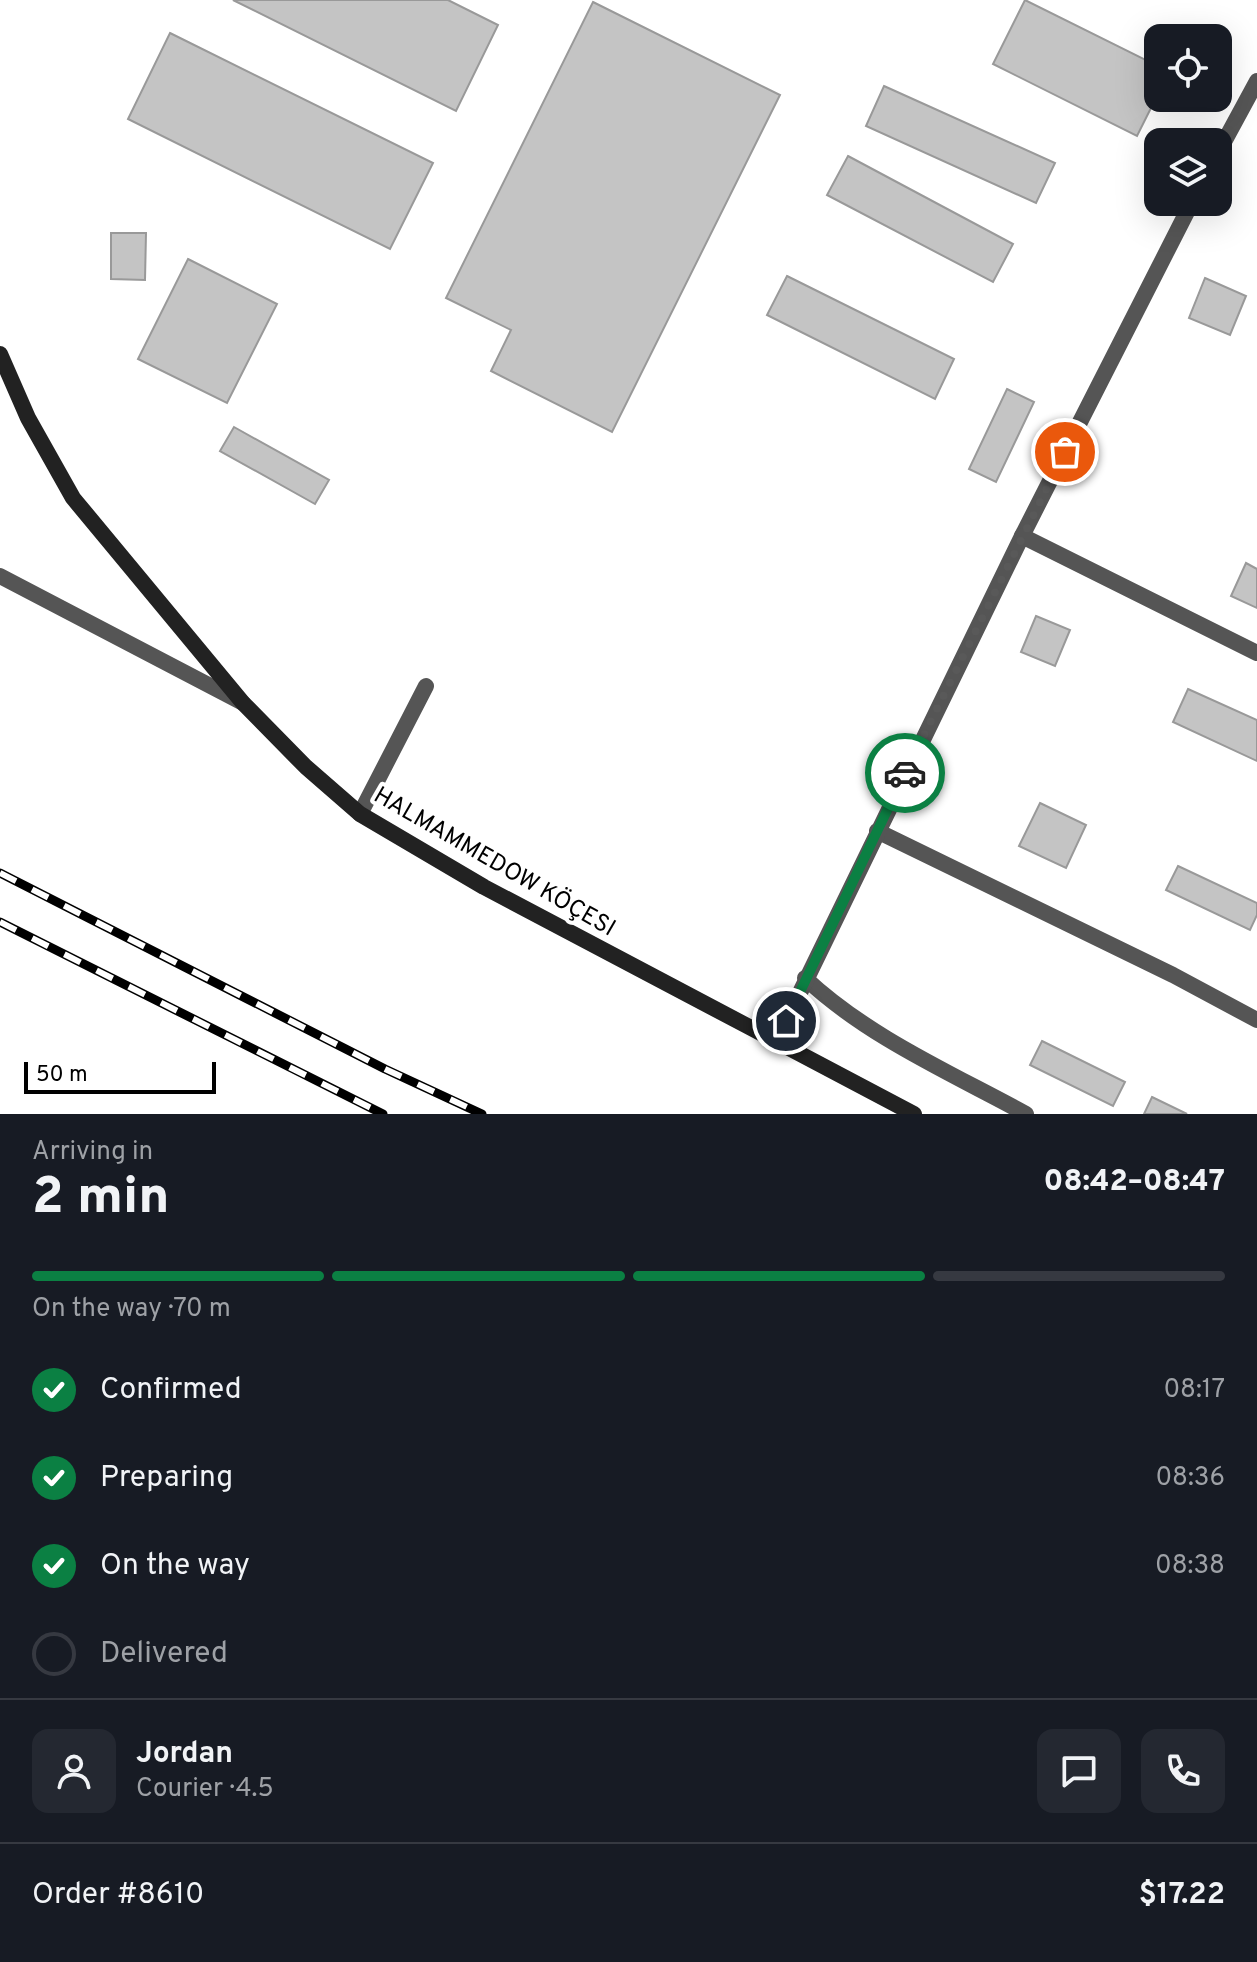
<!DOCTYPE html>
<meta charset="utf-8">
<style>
:root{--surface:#171b24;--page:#242831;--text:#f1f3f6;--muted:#9ea1a6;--line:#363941;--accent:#0b8043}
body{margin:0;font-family:Overpass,sans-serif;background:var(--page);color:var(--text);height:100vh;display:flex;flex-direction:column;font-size:30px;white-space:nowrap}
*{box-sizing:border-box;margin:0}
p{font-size:26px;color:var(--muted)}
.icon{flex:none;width:44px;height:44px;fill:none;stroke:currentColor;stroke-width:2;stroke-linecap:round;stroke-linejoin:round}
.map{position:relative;height:1114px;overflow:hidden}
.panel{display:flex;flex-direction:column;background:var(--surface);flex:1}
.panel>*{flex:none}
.fabs{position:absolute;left:1144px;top:24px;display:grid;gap:16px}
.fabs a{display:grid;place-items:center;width:88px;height:88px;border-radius:16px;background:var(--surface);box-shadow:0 8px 32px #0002;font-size:40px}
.scale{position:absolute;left:24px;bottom:20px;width:192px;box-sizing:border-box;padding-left:8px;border:4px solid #000;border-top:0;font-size:22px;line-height:28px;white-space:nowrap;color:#000;-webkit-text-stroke:6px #fff;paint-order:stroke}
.pin{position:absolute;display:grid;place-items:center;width:68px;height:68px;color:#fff;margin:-34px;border:4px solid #fff;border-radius:50%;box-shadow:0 2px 8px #0007}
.courier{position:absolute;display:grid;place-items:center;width:80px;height:80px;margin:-40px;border:6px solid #0b8043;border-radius:50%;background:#fff;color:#222;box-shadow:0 2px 10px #0007}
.headline em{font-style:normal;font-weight:800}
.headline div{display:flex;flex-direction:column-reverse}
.headline{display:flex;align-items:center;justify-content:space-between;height:136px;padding:0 32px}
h1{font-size:52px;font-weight:800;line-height:60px}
.bar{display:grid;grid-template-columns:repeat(4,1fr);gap:12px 8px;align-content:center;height:96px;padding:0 32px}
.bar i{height:10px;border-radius:6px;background:var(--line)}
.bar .selected{background:var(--accent)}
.bar p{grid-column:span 4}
.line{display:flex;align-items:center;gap:20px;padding:0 32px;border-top:2px solid var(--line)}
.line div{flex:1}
.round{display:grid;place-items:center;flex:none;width:84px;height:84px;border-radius:16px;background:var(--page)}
ol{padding:0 32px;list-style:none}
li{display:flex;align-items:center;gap:24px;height:88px}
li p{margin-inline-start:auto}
li .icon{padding:8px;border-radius:50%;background:var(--accent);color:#fff;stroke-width:4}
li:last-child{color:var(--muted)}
li i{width:44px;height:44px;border:4px solid var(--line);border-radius:50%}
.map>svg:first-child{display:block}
</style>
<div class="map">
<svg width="1257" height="1114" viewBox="0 0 1257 1114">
<rect width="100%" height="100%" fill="#fff"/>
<g fill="#c4c4c4" stroke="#999" stroke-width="2">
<path d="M233,0H448L498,25L456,111Z"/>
<path d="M1025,0L1158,66V94L1137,136L993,64Z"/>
<path d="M593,2L780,95L612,432L491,371L511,330L446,298Z"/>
<path d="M170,33L433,163L390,249L128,119Z"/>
<path d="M884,86L1055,163L1036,203L866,126Z"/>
<path d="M848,156L1013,244L993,282L827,195Z"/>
<path d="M111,233H146L145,280L111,279Z"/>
<path d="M188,259L277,304L227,403L138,359Z"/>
<path d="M787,276L954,359L935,399L767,315Z"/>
<path d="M1205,278L1246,296L1230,335L1189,318Z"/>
<path d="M1007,389L1034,402L996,482L969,469Z"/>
<path d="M234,427L329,480L315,504L220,451Z"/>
<path d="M1246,563L1257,569V608L1231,596Z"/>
<path d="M1036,616L1070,630L1055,666L1021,652Z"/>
<path d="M1188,689L1257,720V761L1173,722Z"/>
<path d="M1040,803L1086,825L1066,868L1019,846Z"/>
<path d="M1178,866L1257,903V915L1250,930L1166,890Z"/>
<path d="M1042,1041L1125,1082L1113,1106L1030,1065Z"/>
<path d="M1152,1097L1187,1114H1144Z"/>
</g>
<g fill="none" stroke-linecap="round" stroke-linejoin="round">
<g stroke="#555" stroke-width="16">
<path d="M360,814L426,686"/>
<path d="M877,831L1173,975L1257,1020"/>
<path d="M805,978C868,1037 951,1073 1026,1114"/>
</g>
<g stroke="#555" stroke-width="16">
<path d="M1218,153L1257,81"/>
<path d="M1022,536L1192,202"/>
<path d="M0,576L243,703"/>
<path d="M776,1042L1022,536L1257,653"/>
</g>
<path stroke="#222" stroke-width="16" d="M0,354L28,418L73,498L243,703L306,767L360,814L484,887L914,1114"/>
<defs>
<g id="rail">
<path d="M0,873L385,1069L482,1114"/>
<path d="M0,922L383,1114"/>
</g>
</defs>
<use href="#rail" stroke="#000" stroke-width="9"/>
<use href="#rail" stroke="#fff" stroke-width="6" stroke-dasharray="18" stroke-linecap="butt"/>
</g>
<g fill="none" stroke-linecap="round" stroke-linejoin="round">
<path stroke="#595959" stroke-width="8" stroke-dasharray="0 14.4" d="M905,773L1065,452"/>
<path stroke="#0b8043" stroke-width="10" d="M786,1021L905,773"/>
</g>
<g text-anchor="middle" stroke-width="8" stroke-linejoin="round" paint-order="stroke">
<g font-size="24" fill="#000" stroke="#fff">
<text transform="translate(495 861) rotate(30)" y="8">HALMAMMEDOW KÖÇESI</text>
</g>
</g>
</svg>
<div class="fabs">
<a><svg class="icon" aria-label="locate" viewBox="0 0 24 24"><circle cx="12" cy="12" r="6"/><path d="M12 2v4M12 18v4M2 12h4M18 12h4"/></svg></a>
<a><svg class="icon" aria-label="layers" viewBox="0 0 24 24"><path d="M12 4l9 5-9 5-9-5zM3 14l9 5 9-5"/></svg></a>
</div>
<div class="scale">50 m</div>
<div class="pin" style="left:1065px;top:452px;background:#ea580c"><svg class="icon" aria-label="bag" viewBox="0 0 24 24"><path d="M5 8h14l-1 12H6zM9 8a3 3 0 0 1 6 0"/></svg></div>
<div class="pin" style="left:786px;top:1021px;background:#1f2937"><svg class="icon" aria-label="home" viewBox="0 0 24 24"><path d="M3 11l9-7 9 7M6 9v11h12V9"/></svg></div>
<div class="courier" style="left:905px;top:773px"><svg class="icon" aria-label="car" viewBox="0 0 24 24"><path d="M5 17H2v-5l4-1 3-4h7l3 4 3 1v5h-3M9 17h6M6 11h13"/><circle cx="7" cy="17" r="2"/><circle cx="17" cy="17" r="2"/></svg></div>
</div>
<section class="panel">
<div class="headline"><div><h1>2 min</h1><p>Arriving in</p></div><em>08:42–08:47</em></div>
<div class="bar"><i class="selected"></i><i class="selected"></i><i class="selected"></i><i></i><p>On the way · 70 m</p></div>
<ol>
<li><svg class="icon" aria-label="check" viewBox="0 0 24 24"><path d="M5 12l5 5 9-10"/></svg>Confirmed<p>08:17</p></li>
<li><svg class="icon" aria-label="check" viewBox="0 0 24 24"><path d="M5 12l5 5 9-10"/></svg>Preparing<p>08:36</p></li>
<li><svg class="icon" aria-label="check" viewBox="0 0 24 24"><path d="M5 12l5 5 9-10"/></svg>On the way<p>08:38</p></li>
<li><i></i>Delivered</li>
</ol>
<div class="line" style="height:144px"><a class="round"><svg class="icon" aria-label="person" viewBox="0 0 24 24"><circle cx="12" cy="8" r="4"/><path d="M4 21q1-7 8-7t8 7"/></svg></a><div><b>Jordan</b><p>Courier · 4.5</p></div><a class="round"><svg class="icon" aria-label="chat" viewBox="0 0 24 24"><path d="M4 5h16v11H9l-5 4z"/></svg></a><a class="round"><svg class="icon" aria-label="phone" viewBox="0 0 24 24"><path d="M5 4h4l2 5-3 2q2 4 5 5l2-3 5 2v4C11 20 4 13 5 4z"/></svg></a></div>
<div class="line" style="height:104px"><div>Order #8610</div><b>$17.22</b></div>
</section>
